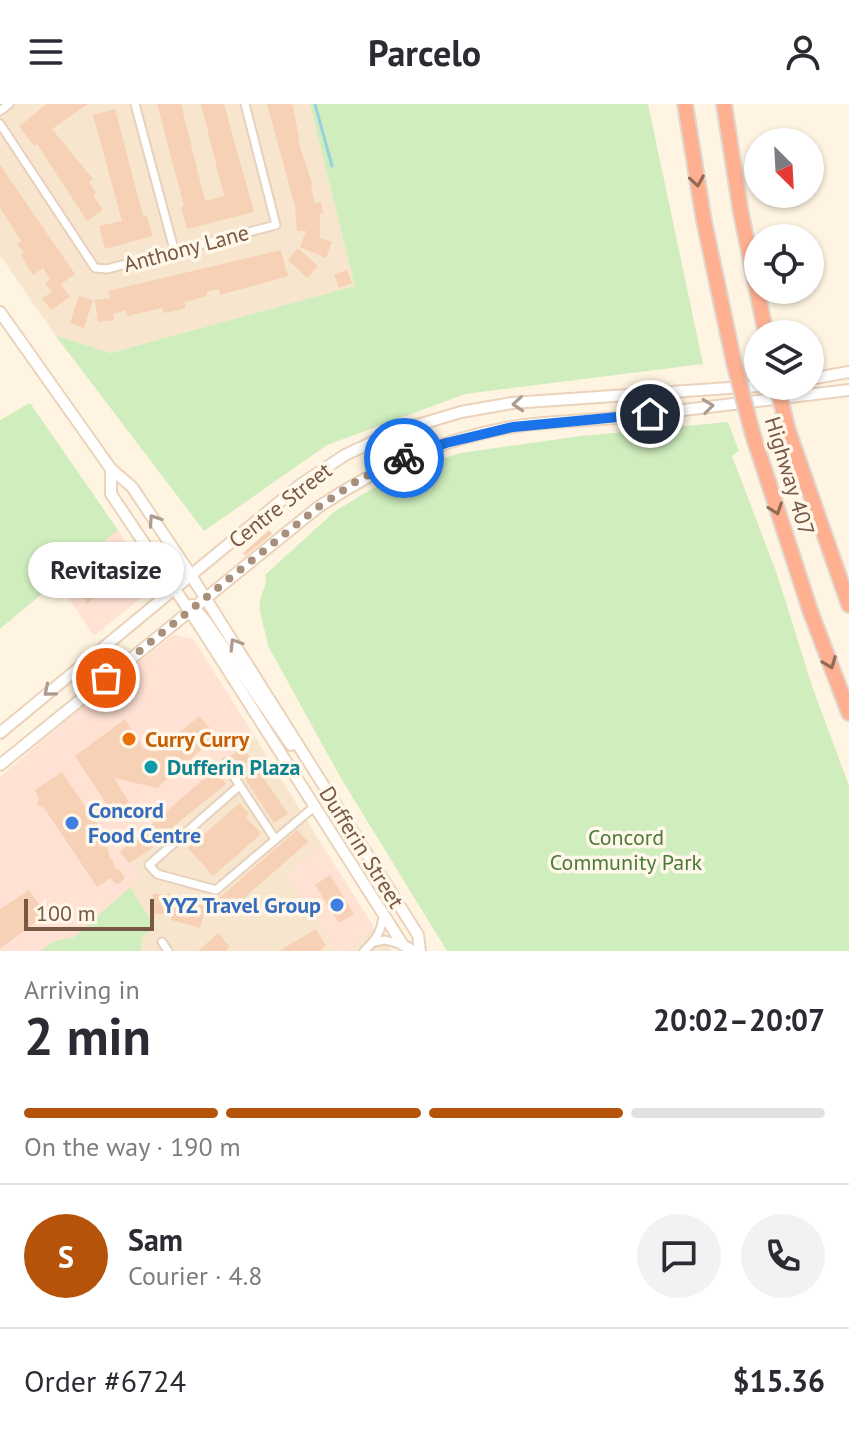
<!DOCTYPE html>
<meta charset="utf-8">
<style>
:root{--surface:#fff;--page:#f2f2f3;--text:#2b2b33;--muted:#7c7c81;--line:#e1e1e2;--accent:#b45309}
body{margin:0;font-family:"PT Sans",sans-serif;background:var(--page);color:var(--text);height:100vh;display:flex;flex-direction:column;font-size:30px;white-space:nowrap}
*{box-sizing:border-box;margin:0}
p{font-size:26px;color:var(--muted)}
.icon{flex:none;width:44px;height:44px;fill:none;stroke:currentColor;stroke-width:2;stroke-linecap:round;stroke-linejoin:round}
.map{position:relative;height:847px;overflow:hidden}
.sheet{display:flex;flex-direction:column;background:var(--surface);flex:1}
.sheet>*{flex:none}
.needle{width:52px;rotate:156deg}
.fabs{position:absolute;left:744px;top:24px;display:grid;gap:16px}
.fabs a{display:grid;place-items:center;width:80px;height:80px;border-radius:50%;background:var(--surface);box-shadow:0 2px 6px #0004;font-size:40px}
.scale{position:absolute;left:24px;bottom:20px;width:130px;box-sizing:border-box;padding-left:8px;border:4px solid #785845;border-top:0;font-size:22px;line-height:28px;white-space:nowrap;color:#785845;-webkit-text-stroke:6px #fff7e9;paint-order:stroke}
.pin{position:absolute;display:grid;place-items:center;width:68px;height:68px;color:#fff;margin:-34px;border:4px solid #fff;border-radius:50%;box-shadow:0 2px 8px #0007}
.courier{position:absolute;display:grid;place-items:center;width:80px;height:80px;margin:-40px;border:6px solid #1a73e8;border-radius:50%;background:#fff;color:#222;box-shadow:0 2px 10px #0007}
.bubble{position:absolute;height:56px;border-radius:28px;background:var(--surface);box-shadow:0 2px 6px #0004;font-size:26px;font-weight:600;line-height:56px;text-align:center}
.overview em{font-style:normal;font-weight:600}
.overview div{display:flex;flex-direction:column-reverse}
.overview{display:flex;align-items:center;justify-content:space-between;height:136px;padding:0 24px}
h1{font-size:52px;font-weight:600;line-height:60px}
.bar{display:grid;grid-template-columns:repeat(4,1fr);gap:12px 8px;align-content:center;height:96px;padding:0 24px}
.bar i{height:10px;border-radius:6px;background:var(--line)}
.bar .active{background:var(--accent)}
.bar p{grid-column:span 4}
.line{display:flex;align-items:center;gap:20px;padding:0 24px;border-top:2px solid var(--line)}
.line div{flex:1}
.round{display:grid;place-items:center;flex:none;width:84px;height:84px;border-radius:42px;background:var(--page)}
header{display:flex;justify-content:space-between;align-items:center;height:104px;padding:0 24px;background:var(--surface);font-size:36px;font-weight:600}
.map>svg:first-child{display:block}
</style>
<header><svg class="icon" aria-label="menu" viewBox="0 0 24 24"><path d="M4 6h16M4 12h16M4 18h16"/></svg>Parcelo<svg class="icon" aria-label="person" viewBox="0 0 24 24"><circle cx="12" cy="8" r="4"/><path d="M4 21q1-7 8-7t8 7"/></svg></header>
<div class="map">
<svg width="849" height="847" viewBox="0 0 849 847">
<rect width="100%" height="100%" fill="#fff4e1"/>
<g fill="#f7e5ce">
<path d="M0,0H310L356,182L109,249L55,231L0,151Z"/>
<path d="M254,631L322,741L287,771L337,847H140L143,832L156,823L130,783L141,773L123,747Z"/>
<path d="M374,823L392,847H347Z"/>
</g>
<g fill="#ffe2d4">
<path d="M118,426L154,483L94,532L58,478Z"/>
<path d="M173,531L193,535L254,631L123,747L141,773L74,833L52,838L41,847H0V673L78,606Z"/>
<path d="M322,741L374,823L347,847H337L287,771Z"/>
</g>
<g fill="#d0edbe">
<path d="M310,0H648L703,260L465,290L327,341L204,427L55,231L110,249L355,182Z"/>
<path d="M30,299L118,426L0,525V316Z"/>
<path d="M728,318L739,347L732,352L777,470L812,582L849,682V847H447L342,676L268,542C267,529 258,512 260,496C262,486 268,482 265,471L334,408L363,390L409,366L460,349L581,332Z"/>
<path d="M130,783L156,824L143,832L140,847H41L52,838L74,833Z"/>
</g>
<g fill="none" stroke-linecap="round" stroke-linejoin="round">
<path stroke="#98d1dd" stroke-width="3" d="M315,0L332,62"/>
</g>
<g fill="#f7d1b5">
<path d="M47,0H88L52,25L93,75L89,78L96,89L93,91L103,106L87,117L37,40L34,42L19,22Z"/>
<path d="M157,0H181L205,97L224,92L201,0H224L254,108L187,125L181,103L184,102Z"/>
<path d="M267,0H292L300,37H298L313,82H311L315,99L321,98L323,109H320V134L332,138L326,154L300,143L306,127H297L295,102Z"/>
<path d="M115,5L143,112L147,111L152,132L105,145L99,122L122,117L93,11Z"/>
<path d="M0,61L75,170L61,180L70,193L51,206L42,194L52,188L45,179L50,175L43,164L33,171L27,162L21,151L24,149L17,140L21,137L0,104Z"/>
<path d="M298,144L318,162L307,174L288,156Z"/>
<path d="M281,146L288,172L220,191L219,185L206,188L207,192L184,198L186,204L175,207L164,209L162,204L127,212L126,206L113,210L114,216L98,218L95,196L110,194L108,187Z"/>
<path d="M347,166L352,179L339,184L334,170Z"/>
<path d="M79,192L93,196L84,224L70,219Z"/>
<path d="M269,426L272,430L245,452L243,449Z"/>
<path d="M92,452L98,458L91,464L102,477L113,468L117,469L118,474L87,500L84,493L94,484L76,465Z"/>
<path d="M199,612L217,632L157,684L114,674L129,698L115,709L113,710L75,652L125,615L144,645L157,648Z"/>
<path d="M243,643L288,710L274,719L230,652Z"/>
<path d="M214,666L226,680L175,721L151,745L129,759L120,748Z"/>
<path d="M62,668L105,732L110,756L112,754L116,766L119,765L125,774L117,781L110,774L97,783L42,701L40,703L37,699L39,693L35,686Z"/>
<path d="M240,699L249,710L246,713L261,730L213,772L188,744Z"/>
<path d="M297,726L308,738L229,807L218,795Z"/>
<path d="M330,771L354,810L339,819L315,781Z"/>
<path d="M29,786L46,810L0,845V805Z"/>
<path d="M153,790H173V794L206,803L200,824L171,816L173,810H152Z"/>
<path d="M316,825L326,842L319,847H279Z"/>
<path d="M218,829L230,843L225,847H198Z"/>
</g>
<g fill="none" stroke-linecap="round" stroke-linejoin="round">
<defs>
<g id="street">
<path d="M135,0L175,149"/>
<path d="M0,7L9,0"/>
<path d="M0,20L95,164L107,165L276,121L245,0"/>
<path d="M225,659L275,735"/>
<path d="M238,683L149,761L157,770L216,786L315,702"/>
<path d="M162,838L168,847"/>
<path d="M374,838L385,836L403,841"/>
<path d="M364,847C376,836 382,827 383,810"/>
</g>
<g id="secondary">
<path d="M0,208L111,365L132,383L187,465L418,831L420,847"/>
<path d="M810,275L849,268"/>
<path d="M111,365V390L201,524L403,841L413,847"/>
<path d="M192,501L207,519L291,641"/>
<path d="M0,629L300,381L345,351L394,328L461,308L512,299L758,282"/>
<path d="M0,661L317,404C380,362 437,337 511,323C549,316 588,317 626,313C700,304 775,295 849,286"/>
</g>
<g id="highway">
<path d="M685,0L704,117L734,259"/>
<path d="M724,0L741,109L766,230"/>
<path d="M788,326L849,501"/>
<path d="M753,331L811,509L849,609"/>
</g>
</defs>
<use href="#street" stroke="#e6d1be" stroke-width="11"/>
<use href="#secondary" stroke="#ebd3bb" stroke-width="14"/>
<use href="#highway" stroke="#dfd7d2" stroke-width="18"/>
<use href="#street" stroke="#fff" stroke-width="7"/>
<use href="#secondary" stroke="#fff" stroke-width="10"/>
<use href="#highway" stroke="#ffb091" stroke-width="14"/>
<defs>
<g id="highway-bridge">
<path d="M734,259L753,331"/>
<path d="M777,282L788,326"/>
</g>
</defs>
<use href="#highway-bridge" stroke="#dfd7d2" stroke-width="18" stroke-linecap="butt"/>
<use href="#highway-bridge" stroke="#ffb091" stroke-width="14"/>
</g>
<defs><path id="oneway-chevron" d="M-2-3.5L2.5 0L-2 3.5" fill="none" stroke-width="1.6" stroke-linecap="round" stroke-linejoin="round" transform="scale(2)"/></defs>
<g stroke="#936a54">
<use href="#oneway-chevron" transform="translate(697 77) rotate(81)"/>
<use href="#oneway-chevron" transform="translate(776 405) rotate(71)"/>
<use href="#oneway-chevron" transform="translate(830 559) rotate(69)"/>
</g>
<g stroke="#ae9b8f">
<use href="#oneway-chevron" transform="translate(518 300) rotate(175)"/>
<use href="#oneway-chevron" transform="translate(708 302) rotate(-7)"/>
<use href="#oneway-chevron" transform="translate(154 416) rotate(-124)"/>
<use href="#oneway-chevron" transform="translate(235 540) rotate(-122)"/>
<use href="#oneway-chevron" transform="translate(49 587) rotate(140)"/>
</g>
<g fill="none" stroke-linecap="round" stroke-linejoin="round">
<path stroke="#a78f7c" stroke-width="8" stroke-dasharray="0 14.4" d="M106,574L317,404L360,375L404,354"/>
<path stroke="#1a73e8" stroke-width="10" d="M404,354L446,339L513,323L650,310"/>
</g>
<circle fill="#e8710a" stroke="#fff7e9" stroke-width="3" cx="129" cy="635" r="8"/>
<circle fill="#0f9aa8" stroke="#fff7e9" stroke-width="3" cx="151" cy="663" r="8"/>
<g fill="#3f7fe0" stroke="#fff7e9" stroke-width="3">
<circle cx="72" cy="719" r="8"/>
<circle cx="337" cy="801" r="8"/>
</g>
<g text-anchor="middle" stroke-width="7" stroke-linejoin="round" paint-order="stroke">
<g font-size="22" fill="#785845" stroke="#fff7e9">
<text transform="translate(186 144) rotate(-15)" y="8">Anthony Lane</text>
<text transform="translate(790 372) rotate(73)" y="8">Highway 407</text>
<text transform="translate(280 401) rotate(-38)" y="8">Centre Street</text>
<text transform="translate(362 743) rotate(58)" y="8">Dufferin Street</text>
</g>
<g font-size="22" font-weight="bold" fill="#c56008" stroke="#fff7e9" text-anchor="start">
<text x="145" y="643">Curry Curry</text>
</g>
<g font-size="22" font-weight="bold" fill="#0d838f" stroke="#fff7e9" text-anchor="start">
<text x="167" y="671">Dufferin Plaza</text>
</g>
<g font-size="22" font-weight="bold" fill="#366cbe" stroke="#fff7e9" text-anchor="start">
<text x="88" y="714">Concord<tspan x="88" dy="25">Food Centre</tspan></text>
<text x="321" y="809" text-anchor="end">YYZ Travel Group</text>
</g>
<g font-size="22" fill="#4b7a39" stroke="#fff7e9">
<text x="626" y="741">Concord<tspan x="626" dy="25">Community Park</tspan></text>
</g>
</g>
</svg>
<div class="fabs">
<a><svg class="needle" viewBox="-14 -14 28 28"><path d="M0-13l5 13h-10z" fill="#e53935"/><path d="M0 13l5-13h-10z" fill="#7c7c81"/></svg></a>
<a><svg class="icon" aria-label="locate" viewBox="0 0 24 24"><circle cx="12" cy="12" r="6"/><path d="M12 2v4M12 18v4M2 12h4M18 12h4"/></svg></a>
<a><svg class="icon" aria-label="layers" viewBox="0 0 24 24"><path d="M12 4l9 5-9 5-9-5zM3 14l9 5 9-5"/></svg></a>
</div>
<div class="scale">100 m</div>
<div class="pin" style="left:106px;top:574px;background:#ea580c"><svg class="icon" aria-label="bag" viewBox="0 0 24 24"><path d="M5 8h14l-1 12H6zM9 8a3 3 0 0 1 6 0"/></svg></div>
<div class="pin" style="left:650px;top:310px;background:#1f2937"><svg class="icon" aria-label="home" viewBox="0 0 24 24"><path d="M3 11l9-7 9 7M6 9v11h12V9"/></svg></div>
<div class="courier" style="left:404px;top:354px"><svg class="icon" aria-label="bike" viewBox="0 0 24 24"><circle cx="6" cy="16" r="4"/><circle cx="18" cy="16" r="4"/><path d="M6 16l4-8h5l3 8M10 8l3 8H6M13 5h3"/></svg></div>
<div class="bubble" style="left:28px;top:438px;width:156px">Revitasize</div>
</div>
<section class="sheet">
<div class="overview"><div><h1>2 min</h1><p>Arriving in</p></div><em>20:02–20:07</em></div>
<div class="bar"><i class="active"></i><i class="active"></i><i class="active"></i><i></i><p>On the way · 190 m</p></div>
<div class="line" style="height:144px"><b class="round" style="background:var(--accent);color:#fff">S</b><div><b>Sam</b><p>Courier · 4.8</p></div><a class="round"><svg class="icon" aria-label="chat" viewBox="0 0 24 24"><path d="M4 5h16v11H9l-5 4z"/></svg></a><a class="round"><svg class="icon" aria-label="phone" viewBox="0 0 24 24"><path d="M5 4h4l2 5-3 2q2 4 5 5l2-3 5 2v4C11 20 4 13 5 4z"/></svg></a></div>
<div class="line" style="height:104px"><div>Order #6724</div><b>$15.36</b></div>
</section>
